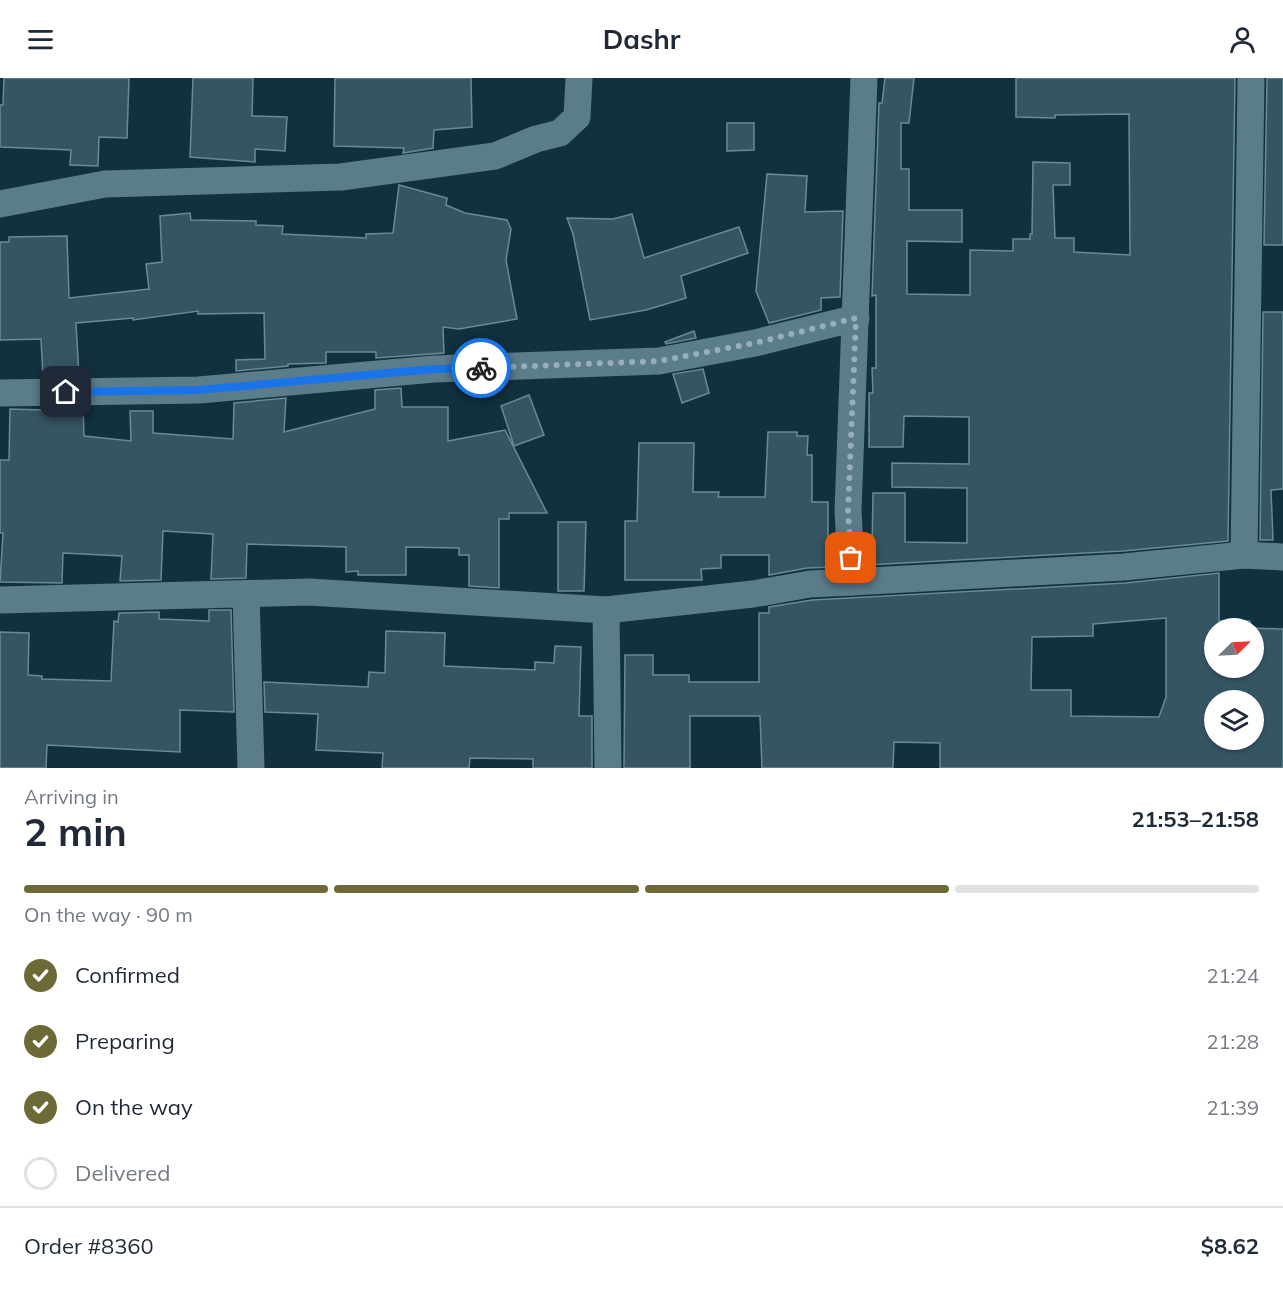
<!DOCTYPE html>
<meta charset="utf-8">
<style>
:root{--surface:#fff;--page:#f6f6f7;--text:#1f2937;--muted:#747a83;--line:#e0e1e3;--accent:#6d6a37}
body{margin:0;font-family:Mulish,sans-serif;background:var(--page);color:var(--text);height:100vh;display:flex;flex-direction:column;font-size:22px;white-space:nowrap}
*{box-sizing:border-box;margin:0}
p{font-size:20px;color:var(--muted)}
.icon{flex:none;width:33px;height:33px;fill:none;stroke:currentColor;stroke-width:2;stroke-linecap:round;stroke-linejoin:round}
.map{position:relative;height:690px;overflow:hidden}
.drawer{display:flex;flex-direction:column;background:var(--surface);flex:1}
.drawer>*{flex:none}
.needle{width:39px;rotate:66deg}
.controls{position:absolute;left:1204px;top:540px;display:grid;gap:12px}
.controls a{display:grid;place-items:center;width:60px;height:60px;border-radius:50%;background:var(--surface);box-shadow:0 2px 4px #0004;font-size:30px}
.pin{position:absolute;display:grid;place-items:center;width:51px;height:51px;color:#fff;margin:-26px;border-radius:12px;box-shadow:0 3px 9px #0006}
.courier{position:absolute;display:grid;place-items:center;width:60px;height:60px;margin:-30px;border:4px solid #1a73e8;border-radius:50%;background:#fff;color:#222;box-shadow:0 2px 8px #0007}
.head em{font-style:normal;font-weight:700}
.head div{display:flex;flex-direction:column-reverse}
.head{display:flex;align-items:center;justify-content:space-between;height:102px;padding:0 24px}
h1{font-size:39px;font-weight:700;line-height:45px}
.bar{display:grid;grid-template-columns:repeat(4,1fr);gap:9px 6px;align-content:center;height:72px;padding:0 24px}
.bar i{height:8px;border-radius:4px;background:var(--line)}
.bar .active{background:var(--accent)}
.bar p{grid-column:span 4}
.line{display:flex;align-items:center;gap:15px;padding:0 24px;border-top:2px solid var(--line)}
.line div{flex:1}
ol{padding:0 24px;list-style:none}
li{display:flex;align-items:center;gap:18px;height:66px}
li p{margin-inline-start:auto}
li .icon{padding:6px;border-radius:50%;background:var(--accent);color:#fff;stroke-width:4}
li:last-child{color:var(--muted)}
li i{width:33px;height:33px;border:3px solid var(--line);border-radius:50%}
header{display:flex;justify-content:space-between;align-items:center;height:78px;padding:0 24px;background:var(--surface);font-size:27px;font-weight:700}
.map>svg:first-child{display:block}
</style>
<header><svg class="icon" aria-label="menu" viewBox="0 0 24 24"><path d="M4 6h16M4 12h16M4 18h16"/></svg>Dashr<svg class="icon" aria-label="person" viewBox="0 0 24 24"><circle cx="12" cy="8" r="4"/><path d="M4 21q1-7 8-7t8 7"/></svg></header>
<div class="map">
<svg width="1283" height="690" viewBox="0 0 1283 690">
<rect width="100%" height="100%" fill="#11313e"/>
<g fill="#365563" stroke="#698a99" stroke-width="1.5" fill-rule="evenodd">
<path d="M4,0H129L127,60L99,59L98,88L70,87L71,72L0,69V27H3Z"/>
<path d="M193,0H253L252,38L287,39L285,73L255,71V84L190,79Z"/>
<path d="M335,0H471L472,49L434,52L433,70L403,75L404,70L334,68Z"/>
<path d="M885,0H914L909,45H901V91H909V132H962V164L907,163V216L970,217V172L1013,173V161H1030V156H1032L1033,84L1070,85V107H1053L1055,160H1074V174L1130,177L1129,36L1055,37V40L1016,39V0H1235L1228,463L1123,473L867,487L866,470L872,471L873,415H905V464L967,465V410L892,409V385L969,386V339L904,338L903,369H869V315H873L872,290H876V217L872,218L879,25H882Z"/>
<path d="M1267,0H1283V167H1264Z"/>
<path d="M727,45H754V72L727,73Z"/>
<path d="M767,96L807,98L805,134L843,133L840,219L821,220V232L769,245L756,213Z"/>
<path d="M399,107L447,120L446,127L465,135L507,142L511,151L506,182L517,241L459,251L443,249L444,275L376,280V274H326V285L288,286V288L236,293V282L265,281L264,235L198,236V233L133,242V240L76,245L79,298L43,299L41,261L0,262V164H9V159L67,158L69,220L149,211L146,186L162,184L160,138L190,135L191,142L256,143V147L283,148L282,156L366,160V156L393,155Z"/>
<path d="M632,136L644,180L739,149L748,175L681,198L686,220L646,232L590,242L573,156L567,140L613,141Z"/>
<path d="M1263,234H1283V411L1271,412L1273,462H1260Z"/>
<path d="M694,253L696,260L666,266L665,264Z"/>
<path d="M703,291L709,315L682,325L673,296Z"/>
<path d="M401,310L402,329H448V363L505,352L547,435H509V441H499V510L469,508V477H459V470L406,469V497H358V493L346,494V469L247,466L246,500L211,501L213,456L163,453L161,502L120,503L122,478L63,475L62,505L0,504L3,455H0V382H9L10,331L45,332V330L83,329L84,358L131,363L130,333H153V355L233,361L234,325L286,320L284,354L375,331V312Z"/>
<path d="M529,317L544,357L514,368L501,328Z"/>
<path d="M768,354H797V358H808L807,377H812V424H828V469H834L835,489L807,490L769,497V477H721V490L701,491L702,502H625V443H637L639,365H694L693,414H719L718,419H765Z"/>
<path d="M558,444H586L584,513H558Z"/>
<path d="M1219,495V543H1250V550L1283,551V690H940V665L894,664L893,690H762L760,638H690V690H624L625,577H653V597H689V604H759V535H769V529L812,522L1125,505ZM1166,540V619L1159,639L1071,638V612H1031L1032,559L1093,558V546ZM1215,550H1254V590H1215ZM1215,622H1254V662H1215Z"/>
<path d="M209,532H231L234,634L180,632V674L47,667L46,690H0V554L29,555L28,597L42,598V601L111,603L114,543L118,544L119,535L159,534V541L209,543Z"/>
<path d="M386,553L445,555L444,588L535,592V584L554,585L555,568L581,569L579,638H592V690H533V681L470,680L469,690H382L383,675L316,672L318,636L265,634L264,604L368,609L369,594L385,595Z"/>
</g>
<g fill="none" stroke-linecap="round" stroke-linejoin="round">
<g stroke="#5b7c8b" stroke-width="27">
<path d="M0,126L105,106L341,99L495,78L536,61L560,55L577,39L579,0"/>
<path d="M0,315L199,312L434,291L659,283L755,265L856,240"/>
<path d="M1244,477L1251,0"/>
<path d="M852,504L1124,489L1244,477L1283,479"/>
<path d="M246,516L251,690"/>
<path d="M0,522L309,514L606,532L753,516L810,506L852,504L848,433L864,0"/>
<path d="M606,532L608,690"/>
</g>
</g>
<g fill="none" stroke-linecap="round" stroke-linejoin="round">
<path stroke="#98aeb9" stroke-width="6" stroke-dasharray="0 10.8" d="M481,290L659,283L755,265L856,240L848,433L851,480"/>
<path stroke="#1a73e8" stroke-width="8" d="M66,314L199,312L434,291L481,290"/>
</g>
</svg>
<div class="controls">
<a><svg class="needle" viewBox="-14 -14 28 28"><path d="M0-13l5 13h-10z" fill="#e53935"/><path d="M0 13l5-13h-10z" fill="#747a83"/></svg></a>
<a><svg class="icon" aria-label="layers" viewBox="0 0 24 24"><path d="M12 4l9 5-9 5-9-5zM3 14l9 5 9-5"/></svg></a>
</div>
<div class="pin" style="left:851px;top:480px;background:#ea580c"><svg class="icon" aria-label="bag" viewBox="0 0 24 24"><path d="M5 8h14l-1 12H6zM9 8a3 3 0 0 1 6 0"/></svg></div>
<div class="pin" style="left:66px;top:314px;background:#1f2937"><svg class="icon" aria-label="home" viewBox="0 0 24 24"><path d="M3 11l9-7 9 7M6 9v11h12V9"/></svg></div>
<div class="courier" style="left:481px;top:290px"><svg class="icon" aria-label="bike" viewBox="0 0 24 24"><circle cx="6" cy="16" r="4"/><circle cx="18" cy="16" r="4"/><path d="M6 16l4-8h5l3 8M10 8l3 8H6M13 5h3"/></svg></div>
</div>
<section class="drawer">
<div class="head"><div><h1>2 min</h1><p>Arriving in</p></div><em>21:53–21:58</em></div>
<div class="bar"><i class="active"></i><i class="active"></i><i class="active"></i><i></i><p>On the way · 90 m</p></div>
<ol>
<li><svg class="icon" aria-label="check" viewBox="0 0 24 24"><path d="M5 12l5 5 9-10"/></svg>Confirmed<p>21:24</p></li>
<li><svg class="icon" aria-label="check" viewBox="0 0 24 24"><path d="M5 12l5 5 9-10"/></svg>Preparing<p>21:28</p></li>
<li><svg class="icon" aria-label="check" viewBox="0 0 24 24"><path d="M5 12l5 5 9-10"/></svg>On the way<p>21:39</p></li>
<li><i></i>Delivered</li>
</ol>
<div class="line" style="height:78px"><div>Order #8360</div><b>$8.62</b></div>
</section>
